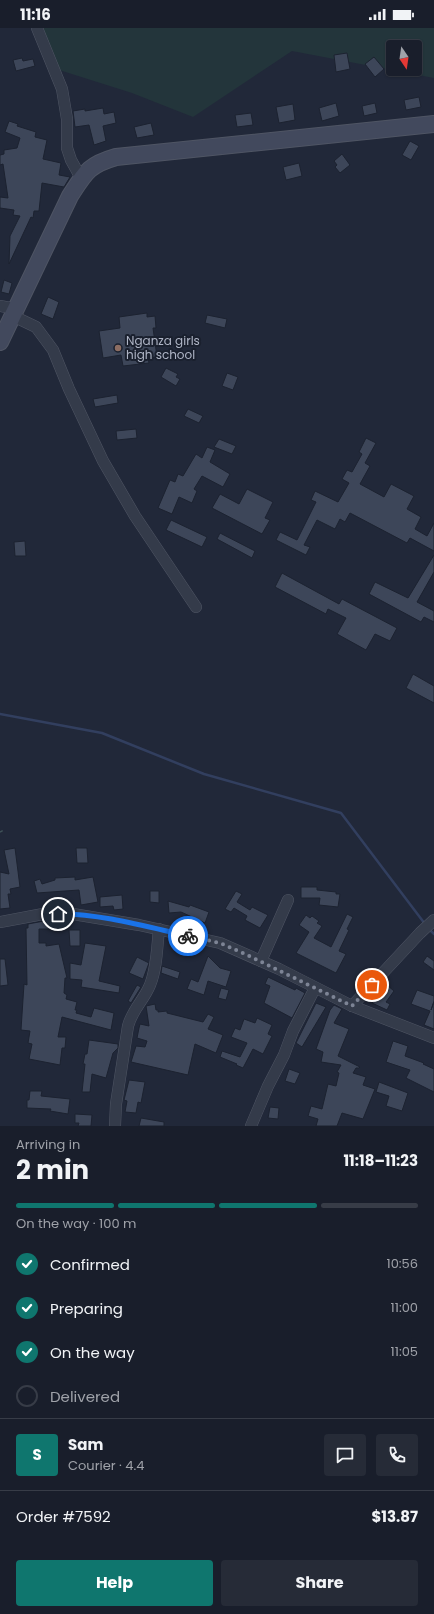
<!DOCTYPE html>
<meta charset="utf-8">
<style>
:root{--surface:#191e2b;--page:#262b37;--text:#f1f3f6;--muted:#9fa2a9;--line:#373c47;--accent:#0f766e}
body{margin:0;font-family:Poppins,sans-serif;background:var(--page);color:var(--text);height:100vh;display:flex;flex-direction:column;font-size:15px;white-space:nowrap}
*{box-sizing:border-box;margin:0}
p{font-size:13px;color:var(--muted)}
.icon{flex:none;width:22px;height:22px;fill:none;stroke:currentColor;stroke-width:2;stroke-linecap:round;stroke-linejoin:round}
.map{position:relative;height:1098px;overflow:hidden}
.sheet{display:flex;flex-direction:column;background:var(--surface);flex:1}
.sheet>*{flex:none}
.needle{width:26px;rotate:167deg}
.tools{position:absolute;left:386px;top:12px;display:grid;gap:8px}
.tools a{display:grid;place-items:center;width:36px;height:36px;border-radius:4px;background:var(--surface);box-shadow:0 1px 3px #0004,0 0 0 1px var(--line);font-size:20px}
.pin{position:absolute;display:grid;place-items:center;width:34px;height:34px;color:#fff;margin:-17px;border:2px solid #fff;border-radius:50%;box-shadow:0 1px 4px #0007}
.courier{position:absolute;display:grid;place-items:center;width:40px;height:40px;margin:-20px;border:3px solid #1a73e8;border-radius:50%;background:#fff;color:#222;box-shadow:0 1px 5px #0007}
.head em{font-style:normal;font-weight:700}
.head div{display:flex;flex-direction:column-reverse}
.head{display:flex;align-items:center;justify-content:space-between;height:68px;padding:0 16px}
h1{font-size:26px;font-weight:700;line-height:30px}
.bar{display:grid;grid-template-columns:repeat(4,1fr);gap:6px 4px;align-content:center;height:48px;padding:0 16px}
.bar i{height:5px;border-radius:3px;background:var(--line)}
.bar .active{background:var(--accent)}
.bar p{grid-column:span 4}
.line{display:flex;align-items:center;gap:10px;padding:0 16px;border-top:1px solid var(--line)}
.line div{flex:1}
.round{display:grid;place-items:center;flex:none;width:42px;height:42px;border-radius:4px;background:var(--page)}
ol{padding:0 16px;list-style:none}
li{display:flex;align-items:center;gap:12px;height:44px}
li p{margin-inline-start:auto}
li .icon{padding:4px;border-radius:50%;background:var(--accent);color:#fff;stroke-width:4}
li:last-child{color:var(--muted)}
li i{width:22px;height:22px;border:2px solid var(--line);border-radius:50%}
.cta{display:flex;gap:8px;margin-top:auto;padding:8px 16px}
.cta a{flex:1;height:46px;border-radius:4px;background:var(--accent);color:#fff;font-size:16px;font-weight:700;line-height:46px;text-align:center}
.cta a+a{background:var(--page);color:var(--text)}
.status{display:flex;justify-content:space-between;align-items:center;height:28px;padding:0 20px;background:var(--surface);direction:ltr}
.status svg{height:11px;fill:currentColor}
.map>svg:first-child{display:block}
</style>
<div class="status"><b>11:16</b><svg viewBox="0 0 49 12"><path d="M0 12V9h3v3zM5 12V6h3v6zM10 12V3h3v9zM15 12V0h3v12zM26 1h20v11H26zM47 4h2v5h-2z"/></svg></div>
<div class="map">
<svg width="434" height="1098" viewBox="0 0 434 1098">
<rect width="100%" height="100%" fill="#212839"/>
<path fill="#23353b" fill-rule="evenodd" d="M37,0H434V50L292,23L193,89L132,65L56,41ZM393,19H415V41H393Z"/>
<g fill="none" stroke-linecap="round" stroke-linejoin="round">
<g stroke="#323f5f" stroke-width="2.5">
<path d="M0,686L102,705L204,746L341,785L425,896"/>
<path d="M428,900L434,906"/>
</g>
</g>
<g fill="#3d4659" stroke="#1c2230">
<path d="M347,25L350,41L336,44L334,27Z"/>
<path d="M374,29L384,41L375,49L365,36Z"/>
<path d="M22,30L23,33L33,31L35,38L16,43L13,32Z"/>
<path d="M419,69L421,79L406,82L404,72Z"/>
<path d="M336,75L339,88L322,93L319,80Z"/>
<path d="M375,75L377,85L364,88L362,78Z"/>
<path d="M293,76L295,92L279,95L276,79Z"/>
<path d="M103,80L104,86L114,84L116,95L103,98L106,113L94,117L89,97L75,99L73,83L85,81V83Z"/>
<path d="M251,85L253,97L237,99L235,87Z"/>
<path d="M9,93L18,96L17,98L36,104L35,109L47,112L43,131L61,135L59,147L70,149L64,159L42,155L39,183H34L33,190L31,189L9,236L10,208L20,188L13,187L14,182L0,180V169L8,170L3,136L0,137V127L4,126V122L17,120L20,110L5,104Z"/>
<path d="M151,95L154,107L137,110L134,99Z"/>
<path d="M410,113L419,118L411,132L402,127Z"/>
<path d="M342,126L350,137L340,145L335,139L337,137L334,133Z"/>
<path d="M299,135L302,148L286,152L283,139Z"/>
<path d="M4,252L12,255L9,266L1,264Z"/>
<path d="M48,269L59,274L53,291L41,286Z"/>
<path d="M147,285V289L155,288L156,300H153L157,329L148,330L149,335L123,338L121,327L103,330L99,303L120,300L119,289Z"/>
<path d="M207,287L227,291L225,300L205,295Z"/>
<path d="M166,340L178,346L176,349L180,351L176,358L161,349Z"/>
<path d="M227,345L238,349L233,362L222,358Z"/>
<path d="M117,367L118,375L95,379L93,371Z"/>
<path d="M188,381L203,388L199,395L184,388Z"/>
<path d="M136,401L137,410L117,412L116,403Z"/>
<path d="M366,410L376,415L365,435L370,438L360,456L384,469L391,456L414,468L407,481L421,489L415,501L427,508L434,495V523L410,510L407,515L350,485L345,494L340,491L335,501L317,492L304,517L310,519L306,527L276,512L280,504L297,512L316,474L311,472L315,463L338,474L349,455L342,451L347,442L352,444L362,426L359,424Z"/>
<path d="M219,411L236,418L232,426L214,419Z"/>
<path d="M207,419L215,422L210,434L230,446L223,459L202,448L194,461L197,463L192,475L179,469L172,486L158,480L170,452L175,454L178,446L183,448L196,426L202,430Z"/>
<path d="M247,461L273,474L265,490L270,492L262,506L212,480L220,466L239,476Z"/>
<path d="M171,492L207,509L202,519L166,502Z"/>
<path d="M220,505L255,523L252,530L217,511Z"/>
<path d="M25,513L26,528H15L14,514Z"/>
<path d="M434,527V544L417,574L434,583V594L424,589L421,594L369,566L375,554L408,570Z"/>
<path d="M282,545L339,576L342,571L397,600L390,613L375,606L366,622L337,606L346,590L328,581L326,586L275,559Z"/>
<path d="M413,646L434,658V675L406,660Z"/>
<path d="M15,820L20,859L10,861L11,866H8L10,880L0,881V844L9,846L4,822Z"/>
<path d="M76,820H87L88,835H77Z"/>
<path d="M75,849V852L93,849L98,874L81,877L79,862L37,865L34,853L40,851L42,856L55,852V850Z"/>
<path d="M301,859H317V862L336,864V866H340L338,879L319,877L320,870H301Z"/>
<path d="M150,863H159V875L150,874Z"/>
<path d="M236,863L242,866L237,874L250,882L252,879L268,887L260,900L245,892L247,888L234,880L231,884L225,881Z"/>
<path d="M122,867L123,881L114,882L113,878L100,879V869Z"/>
<path d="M168,873L189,879L190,877L209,884L205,895L181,884L169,885Z"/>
<path d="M347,886L353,889L347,901L349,902L339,923L346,926L336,945L296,925L309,904L299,897L306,887L310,890L312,888L319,893L317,895L322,898L314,910L331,919Z"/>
<path d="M44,893H50L49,901H39V915H46V918L59,916L67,950H65L64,965L67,967L66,971L77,974L75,982H77L76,985L91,989L94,980L114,985L111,1002L62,989L58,1009H66L65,1020H62L60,1037L29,1031L32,1016L28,1015L30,1003L21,1002L24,956L27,957L26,900H28V896Z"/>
<path d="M69,902H80V918H70Z"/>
<path d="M85,915L106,918L99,953L120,958L119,965L81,959L82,952L70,951V935L81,937Z"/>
<path d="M208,928L220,940L231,943L226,959L208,953L204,967L187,961L191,951L198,954Z"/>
<path d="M427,928L434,933V942L423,934Z"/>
<path d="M137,929L149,935L143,951L129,945Z"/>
<path d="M0,931H5L8,957L0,958Z"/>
<path d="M162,938L180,944L178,951L161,945Z"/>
<path d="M268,949L295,962L296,960L305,965L292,990L264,975L270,958L265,956Z"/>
<path d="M137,957L141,959L131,975L128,973Z"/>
<path d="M387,957L394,963L386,974L390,976L387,982L372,975L382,961L383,962Z"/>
<path d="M221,960L229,962L226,972L218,970Z"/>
<path d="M417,962L434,968V973L431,982L434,974V1001L424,997L430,983L411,976Z"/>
<path d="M316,975L326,979L302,1019L296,1015Z"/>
<path d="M155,976L156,982H158V984L167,983V985L203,994L208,986L214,989L208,1001L223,1007L216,1025L195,1016L188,1047L131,1034L136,1018L145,1019L147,1013L137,1010L139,1000L140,996L149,998L146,978Z"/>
<path d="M334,977L342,981L334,995L349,1001L338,1028L360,1039L359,1040H356L353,1045L366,1049L363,1057L375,1061L363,1091L342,1085L337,1098H316L318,1091L308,1088L311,1078L322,1081L328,1056L336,1058L339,1045L337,1044L341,1037L321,1034L323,1024L316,1021L330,982Z"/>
<path d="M257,990L272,997L268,1006L272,1008L263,1026L253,1021L243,1040L236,1037L237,1036L220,1029L222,1023L240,1029L247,1015L231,1009L235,1000L240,1002L244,991L255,995Z"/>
<path d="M89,1012L118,1016V1020L113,1025L106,1050L92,1046L90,1064H82L85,1036H83L85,1026H87Z"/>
<path d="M393,1013L408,1018L405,1028L424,1035L423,1036L434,1041V1064L406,1050L410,1042L386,1034Z"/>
<path d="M289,1041L300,1045L295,1056L285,1053Z"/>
<path d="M129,1052L145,1054L141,1075L138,1074L136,1085L125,1084L127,1073L124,1072Z"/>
<path d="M379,1054L408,1065L402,1083L386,1078L389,1068L376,1064Z"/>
<path d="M30,1063H42L41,1068L70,1071L68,1086L50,1083L51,1081L27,1080V1072H29Z"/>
<path d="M270,1079L279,1080L278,1091L268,1090Z"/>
<path d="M75,1086L92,1087L91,1098H78L79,1095H75Z"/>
<path d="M141,1090L164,1094V1098H139Z"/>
</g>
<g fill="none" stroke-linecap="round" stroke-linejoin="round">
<defs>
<g id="minor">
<path d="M37,0L62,61L67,91V120L71,132L81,150"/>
<path d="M0,278L16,281"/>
<path d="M13,288L36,299L53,322L69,361L103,433L135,488L196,579"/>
<path d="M0,894L43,886H73L139,897L220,915L279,941L352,978L434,1010"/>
<path d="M261,933L288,872"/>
<path d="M352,978L420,905L434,892"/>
<path d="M115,1098L116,1076L128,998C132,982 144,972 150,957C157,940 157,919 159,901"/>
<path d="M251,1098L268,1058L284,1027L293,1003L315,960"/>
</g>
<path id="secondary" d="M0,314L70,168C85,145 88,137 116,129L434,96"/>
</defs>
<use href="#minor" stroke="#4f5564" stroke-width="12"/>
<use href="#secondary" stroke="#4f5564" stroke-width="18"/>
<path stroke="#405258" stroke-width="1.5" stroke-dasharray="3 3" stroke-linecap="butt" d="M0,804L4,802"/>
<use href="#minor" stroke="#343b4a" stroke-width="11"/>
<use href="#secondary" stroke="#42495d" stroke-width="16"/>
</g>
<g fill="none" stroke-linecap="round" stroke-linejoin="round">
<path stroke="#7d8495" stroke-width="4" stroke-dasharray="0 7.2" d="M188,908L220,915L245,926L352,978L372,957"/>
<path stroke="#1a73e8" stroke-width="5" d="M58,886C98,885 148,899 188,908"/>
</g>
<circle fill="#8d6e63" stroke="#1a202e" stroke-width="1.5" cx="118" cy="320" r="4"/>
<g text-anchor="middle" stroke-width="4" stroke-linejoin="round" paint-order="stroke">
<g font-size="12" fill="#afb5c6" stroke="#1a202e" text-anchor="start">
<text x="126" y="317">Nganza girls<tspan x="126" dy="14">high school</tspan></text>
</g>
</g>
</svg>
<div class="tools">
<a><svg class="needle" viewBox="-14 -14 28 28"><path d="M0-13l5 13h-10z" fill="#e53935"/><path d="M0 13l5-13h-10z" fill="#9fa2a9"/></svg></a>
</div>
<div class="pin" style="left:372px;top:957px;background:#ea580c"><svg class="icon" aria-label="bag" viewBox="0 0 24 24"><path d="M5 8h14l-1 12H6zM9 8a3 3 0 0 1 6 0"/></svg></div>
<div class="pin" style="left:58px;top:886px;background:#1f2937"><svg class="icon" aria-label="home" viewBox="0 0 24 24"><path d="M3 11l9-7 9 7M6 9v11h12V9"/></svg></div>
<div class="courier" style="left:188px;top:908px"><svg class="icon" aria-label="bike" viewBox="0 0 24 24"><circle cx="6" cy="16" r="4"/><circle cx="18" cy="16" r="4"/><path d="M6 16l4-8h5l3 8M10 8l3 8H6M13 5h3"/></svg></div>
</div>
<section class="sheet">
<div class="head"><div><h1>2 min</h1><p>Arriving in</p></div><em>11:18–11:23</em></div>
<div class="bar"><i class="active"></i><i class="active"></i><i class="active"></i><i></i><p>On the way · 100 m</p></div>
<ol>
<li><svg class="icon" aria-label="check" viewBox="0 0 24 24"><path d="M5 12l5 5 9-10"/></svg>Confirmed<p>10:56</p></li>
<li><svg class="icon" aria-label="check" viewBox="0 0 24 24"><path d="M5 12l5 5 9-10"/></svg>Preparing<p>11:00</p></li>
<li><svg class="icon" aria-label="check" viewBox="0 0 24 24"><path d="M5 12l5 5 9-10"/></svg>On the way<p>11:05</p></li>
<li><i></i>Delivered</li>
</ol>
<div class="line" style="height:72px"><b class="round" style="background:var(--accent);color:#fff">S</b><div><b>Sam</b><p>Courier · 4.4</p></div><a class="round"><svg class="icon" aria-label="chat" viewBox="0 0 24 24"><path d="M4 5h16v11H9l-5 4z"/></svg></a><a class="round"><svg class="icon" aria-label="phone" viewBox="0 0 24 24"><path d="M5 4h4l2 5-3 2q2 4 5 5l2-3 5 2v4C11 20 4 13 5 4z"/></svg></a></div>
<div class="line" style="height:52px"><div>Order #7592</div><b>$13.87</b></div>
<div class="cta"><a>Help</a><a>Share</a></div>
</section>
